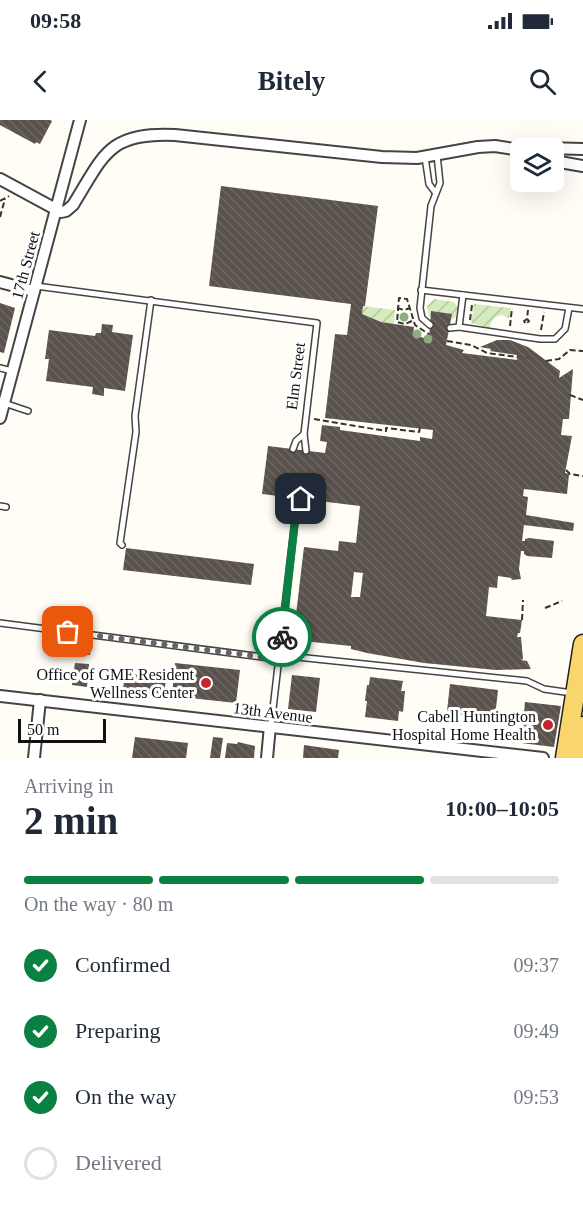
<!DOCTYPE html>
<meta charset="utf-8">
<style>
:root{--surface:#fff;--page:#f2f2f3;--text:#1f2937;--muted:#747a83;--line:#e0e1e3;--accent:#0b8043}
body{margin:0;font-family:Georgia,serif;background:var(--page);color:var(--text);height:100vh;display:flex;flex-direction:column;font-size:22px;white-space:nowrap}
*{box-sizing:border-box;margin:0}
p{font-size:20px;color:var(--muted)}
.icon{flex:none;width:33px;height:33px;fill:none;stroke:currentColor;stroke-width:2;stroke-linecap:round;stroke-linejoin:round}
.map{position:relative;height:638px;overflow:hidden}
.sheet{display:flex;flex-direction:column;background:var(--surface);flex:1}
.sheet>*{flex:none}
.fabs{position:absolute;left:510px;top:18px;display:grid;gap:12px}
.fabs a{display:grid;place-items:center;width:54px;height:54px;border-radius:9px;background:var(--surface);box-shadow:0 6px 24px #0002;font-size:30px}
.scale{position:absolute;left:18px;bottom:15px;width:88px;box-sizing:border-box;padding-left:6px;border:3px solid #111;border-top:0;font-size:16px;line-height:21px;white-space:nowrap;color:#111;-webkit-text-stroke:4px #fff;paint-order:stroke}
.pin{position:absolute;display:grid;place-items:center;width:51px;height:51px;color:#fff;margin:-26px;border-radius:12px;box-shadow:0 3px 9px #0006}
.courier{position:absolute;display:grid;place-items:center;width:60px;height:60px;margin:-30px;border:4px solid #0b8043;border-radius:50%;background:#fff;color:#222;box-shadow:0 2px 8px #0007}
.headline em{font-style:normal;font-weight:600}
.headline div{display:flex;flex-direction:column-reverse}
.headline{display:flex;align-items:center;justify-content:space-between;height:102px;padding:0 24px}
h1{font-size:39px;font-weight:600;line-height:45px}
.bar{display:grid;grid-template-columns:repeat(4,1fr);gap:9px 6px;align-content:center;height:72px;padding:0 24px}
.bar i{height:8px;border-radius:4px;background:var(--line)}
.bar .on{background:var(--accent)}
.bar p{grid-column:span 4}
ol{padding:0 24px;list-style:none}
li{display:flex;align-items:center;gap:18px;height:66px}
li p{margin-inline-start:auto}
li .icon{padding:6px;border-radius:50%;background:var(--accent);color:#fff;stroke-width:4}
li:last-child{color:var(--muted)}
li i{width:33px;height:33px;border:3px solid var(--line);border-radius:50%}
.status{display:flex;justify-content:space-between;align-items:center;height:42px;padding:0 30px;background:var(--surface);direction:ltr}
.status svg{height:16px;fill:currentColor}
header{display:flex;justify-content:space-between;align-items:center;height:78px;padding:0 24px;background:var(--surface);font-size:27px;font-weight:600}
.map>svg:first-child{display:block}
</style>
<div class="status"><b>09:58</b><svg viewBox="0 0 49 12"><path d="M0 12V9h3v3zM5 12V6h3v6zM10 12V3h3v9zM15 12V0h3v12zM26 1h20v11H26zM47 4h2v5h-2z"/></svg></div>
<header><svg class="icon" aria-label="back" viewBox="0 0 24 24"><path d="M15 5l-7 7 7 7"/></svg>Bitely<svg class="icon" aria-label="search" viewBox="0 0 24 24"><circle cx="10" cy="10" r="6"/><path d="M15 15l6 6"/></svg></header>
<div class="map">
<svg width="583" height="638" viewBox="0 0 583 638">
<defs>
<pattern id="garden-furrows" width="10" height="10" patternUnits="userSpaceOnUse" patternTransform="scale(1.5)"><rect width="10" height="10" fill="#d5ebbd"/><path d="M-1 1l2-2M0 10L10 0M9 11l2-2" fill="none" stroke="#b6c8a1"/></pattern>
<pattern id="building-back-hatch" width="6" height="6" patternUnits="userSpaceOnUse" patternTransform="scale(1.5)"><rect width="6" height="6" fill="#5a524d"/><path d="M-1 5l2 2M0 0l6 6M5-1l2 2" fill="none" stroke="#6d6662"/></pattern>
</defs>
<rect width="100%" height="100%" fill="#fffdf5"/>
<g fill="url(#garden-furrows)">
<path d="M434,179L454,182L458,188L455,198L451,200L452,194L429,196L427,186Z"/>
<path d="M474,184L511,188L509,199C501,191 491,197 490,208L471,203Z"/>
<path d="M363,186L395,190L394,204L381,202L362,194Z"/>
</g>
<g fill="url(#building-back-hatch)" fill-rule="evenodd">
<path d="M0,0H50L52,1L40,24L36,22L35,24L0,5Z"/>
<path d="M221,66L378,86L365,186H363L362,194L381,202L414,207L413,214L429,220L431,191L452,194L446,225L464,230L462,233L517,240V235L490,231L491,229L480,227L497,220H510L528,227L560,251L559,258L573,249L569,299H563L561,315L572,316L565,353L569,354L567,374L524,369L523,376L528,377L526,395L574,403L573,411L524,405L522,421H525V419L529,418L554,421L552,438L527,436L524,434V431H521L519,449L521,459L512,460L511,458L498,456L497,468L489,467L486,496L522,500L520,513H518L517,517H521L523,539L521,540L527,541L531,549L496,550L424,543L367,533L351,529V526L293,520L304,427L338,431L339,421L356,423L360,386L262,374L268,326L325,333L327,322L320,321L322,305L340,307V310L420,321V317L432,319L433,310L325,298L335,214L347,215L351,184L209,166ZM354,452L363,453L360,477H351Z"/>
<path d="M0,183L15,188L4,233L0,232Z"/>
<path d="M102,204L113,205L112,212L133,215L125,271L104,268V276L92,274L93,267L46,261L49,239H45L49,210L95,216L96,213H101Z"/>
<path d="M126,428L254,444L251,465L123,450Z"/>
<path d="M78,519L92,521L90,535L76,533Z"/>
<path d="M75,543L89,544L87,567L72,565Z"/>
<path d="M175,543L240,550L236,583L172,576Z"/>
<path d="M125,553L166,559L164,574L123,569Z"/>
<path d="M292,555L320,558L316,592L288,589Z"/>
<path d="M370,557L403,561L401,571H405L403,592L399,591L398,601L365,597L367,581H365L367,565H369Z"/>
<path d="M450,564L498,570L495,597L461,595V593L447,591Z"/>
<path d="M525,582L561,586L554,627L521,623Z"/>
<path d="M135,617L188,623L186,638H132Z"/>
<path d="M213,617L223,618L220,638H210Z"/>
<path d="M238,622L255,626L254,638H225L227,623L237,624Z"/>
<path d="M304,625L339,630L338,638H303Z"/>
</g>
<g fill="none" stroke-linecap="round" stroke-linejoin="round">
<defs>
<g id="lane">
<path d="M425,37L429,64L435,72"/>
<path d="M36,166L317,203L304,314L306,331"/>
<path d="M421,170L583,189"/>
<path d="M430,205L422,198L420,188L431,86L440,63L437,35"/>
<path d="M459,207L540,219H555L565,209L569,188"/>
<path d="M450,208L459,207L463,175"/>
<path d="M0,248L12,251"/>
<path d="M4,283L28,291"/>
<path d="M293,329L296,321L304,314"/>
<path d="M288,377L290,385L296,391"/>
<path d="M0,386L6,387"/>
<path d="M122,425L120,423L136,312L135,296L151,180"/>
<path d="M0,503L278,539"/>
<path d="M281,532L297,537L527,561L544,569L572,573"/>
<path d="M271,606L296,391L301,379"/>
</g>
<g id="street">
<path d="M544,28L583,29"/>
<path d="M554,41L583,46"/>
<path d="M0,59L61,92L66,91L73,85C104,35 108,12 175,15L382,37L417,38L478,27L495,26L520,30"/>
<path d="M0,162L34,171"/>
<path d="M0,298L80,0"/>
<path d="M0,576L543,638"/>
<path d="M34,638L40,580"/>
<path d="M267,638L270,606"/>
</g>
<g id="primary">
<path d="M565,638L583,524"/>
<path d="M578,638L583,606"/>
</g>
</defs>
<use href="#lane" stroke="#444" stroke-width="8"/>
<use href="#street" stroke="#444" stroke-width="14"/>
<use href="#primary" stroke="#222" stroke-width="21"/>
<g stroke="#333" stroke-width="2" stroke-dasharray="6 3" stroke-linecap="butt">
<path d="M0,81L9,76"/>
<path d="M0,97L5,79"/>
<path d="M397,188L404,190L410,188"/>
<path d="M527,199L524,201L526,204L529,201L527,199L528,190"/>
<path d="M470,200L472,185"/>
<path d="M412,201L405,204L397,202L399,178L407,179L415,205L430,215"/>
<path d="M510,206L512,188"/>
<path d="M541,210L544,192"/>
<path d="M447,221L471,225L487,233L517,237"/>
<path d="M526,238H527"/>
<path d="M546,241L559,239L570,230L583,231"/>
<path d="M570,275L583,280"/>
<path d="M314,299L386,311V308L419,312L420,308"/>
<path d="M566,350L570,354L583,356"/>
<path d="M545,488L562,481"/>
<path d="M522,500L523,480"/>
</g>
<use href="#lane" stroke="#fff" stroke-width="5"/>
<use href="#street" stroke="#fff" stroke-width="10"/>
<use href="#primary" stroke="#f9d66b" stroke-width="18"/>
</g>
<g fill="#8dad7f">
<circle cx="404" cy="197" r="4.5"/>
<circle cx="417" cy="214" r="4.5"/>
<circle cx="428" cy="219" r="4.5"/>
</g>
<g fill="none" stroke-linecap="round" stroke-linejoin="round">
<path stroke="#646461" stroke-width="6" stroke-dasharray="0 10.8" d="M68,512L278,539L282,517"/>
<path stroke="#0b8043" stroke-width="8" d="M282,517L296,392L301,379"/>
</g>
<g fill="#c4262e" stroke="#fff" stroke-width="2">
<circle cx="206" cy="563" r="6"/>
<circle cx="548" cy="605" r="6"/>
</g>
<g text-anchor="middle" stroke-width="6" stroke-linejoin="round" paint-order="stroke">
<g font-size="16" fill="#111" stroke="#fff">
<text transform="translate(25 145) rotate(-75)" y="6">17th Street</text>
<text transform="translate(295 256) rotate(-83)" y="6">Elm Street</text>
<text transform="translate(273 592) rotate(7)" y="6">13th Avenue</text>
</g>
<g font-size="16" fill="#111" stroke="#fff" text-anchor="end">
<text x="194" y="560">Office of GME Resident<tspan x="194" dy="18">Wellness Center</tspan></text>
<text x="536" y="602">Cabell Huntington<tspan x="536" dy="18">Hospital Home Health</tspan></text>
</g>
</g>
</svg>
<div class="fabs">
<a><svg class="icon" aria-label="layers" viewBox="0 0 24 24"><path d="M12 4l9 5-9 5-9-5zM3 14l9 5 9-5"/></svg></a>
</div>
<div class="scale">50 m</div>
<div class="pin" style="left:68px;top:512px;background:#ea580c"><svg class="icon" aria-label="bag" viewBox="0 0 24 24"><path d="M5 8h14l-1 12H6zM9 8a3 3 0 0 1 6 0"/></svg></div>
<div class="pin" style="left:301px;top:379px;background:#1f2937"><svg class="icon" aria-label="home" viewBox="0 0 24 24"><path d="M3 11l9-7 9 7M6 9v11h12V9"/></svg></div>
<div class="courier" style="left:282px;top:517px"><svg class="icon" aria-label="bike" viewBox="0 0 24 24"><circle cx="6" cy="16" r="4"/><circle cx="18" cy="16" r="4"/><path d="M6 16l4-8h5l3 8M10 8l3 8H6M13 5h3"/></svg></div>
</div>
<section class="sheet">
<div class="headline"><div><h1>2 min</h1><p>Arriving in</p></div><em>10:00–10:05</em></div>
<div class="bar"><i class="on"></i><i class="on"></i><i class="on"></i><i></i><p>On the way · 80 m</p></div>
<ol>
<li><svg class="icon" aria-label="check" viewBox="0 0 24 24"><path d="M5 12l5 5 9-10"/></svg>Confirmed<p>09:37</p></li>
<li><svg class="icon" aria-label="check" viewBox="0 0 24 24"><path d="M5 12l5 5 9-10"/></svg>Preparing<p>09:49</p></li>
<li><svg class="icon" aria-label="check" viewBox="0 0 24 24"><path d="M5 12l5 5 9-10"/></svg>On the way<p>09:53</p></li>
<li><i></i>Delivered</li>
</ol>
</section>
